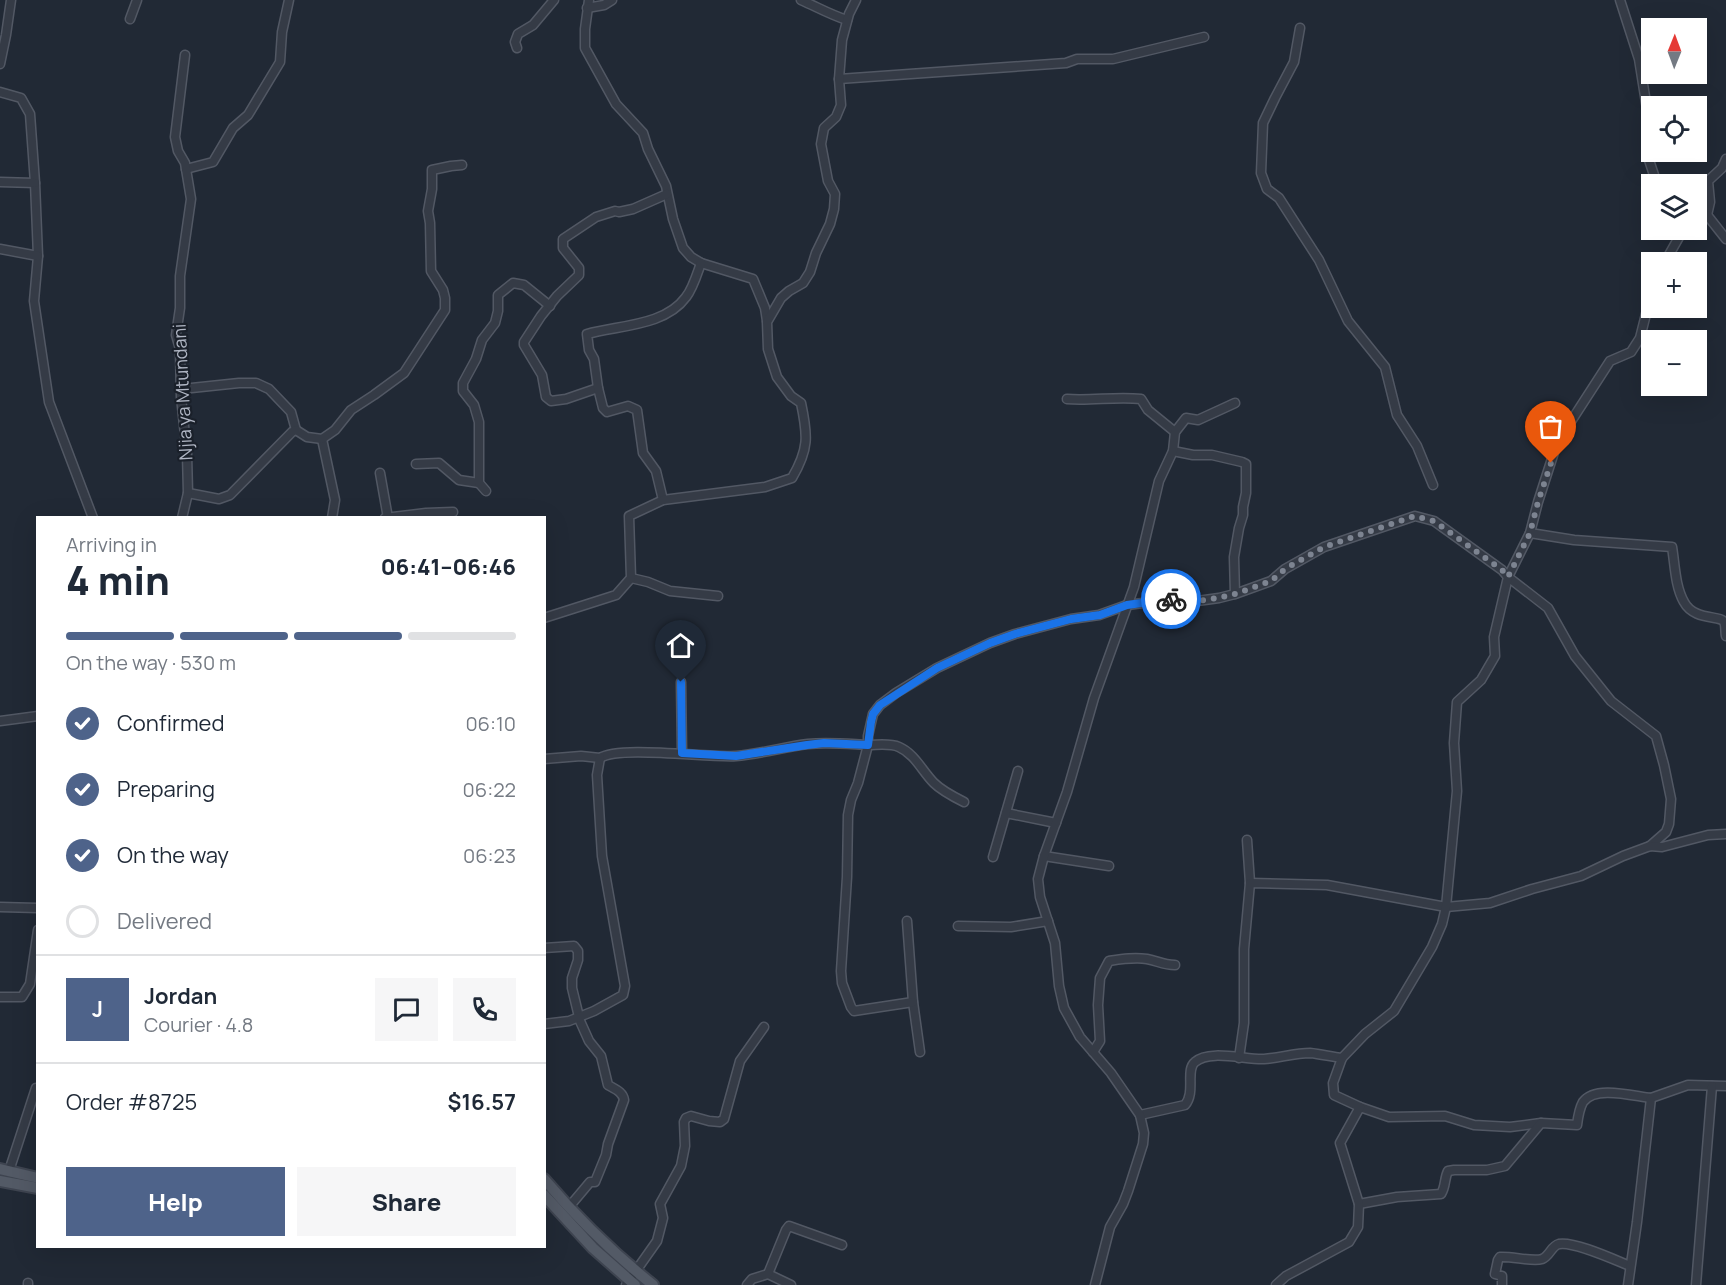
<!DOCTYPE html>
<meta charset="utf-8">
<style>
:root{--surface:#fff;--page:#f6f6f7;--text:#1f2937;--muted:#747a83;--line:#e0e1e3;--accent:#4e638a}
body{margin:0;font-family:Manrope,sans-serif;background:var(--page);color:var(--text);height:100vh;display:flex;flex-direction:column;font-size:22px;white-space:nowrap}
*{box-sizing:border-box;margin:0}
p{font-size:20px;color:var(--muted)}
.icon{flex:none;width:33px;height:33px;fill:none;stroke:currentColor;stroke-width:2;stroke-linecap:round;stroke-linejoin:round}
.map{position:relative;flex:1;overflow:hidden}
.details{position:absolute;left:36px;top:516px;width:510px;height:732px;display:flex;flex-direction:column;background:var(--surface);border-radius:0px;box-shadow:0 6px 24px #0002}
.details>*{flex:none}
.needle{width:39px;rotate:1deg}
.controls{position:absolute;left:1641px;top:18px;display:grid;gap:12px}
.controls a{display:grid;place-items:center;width:66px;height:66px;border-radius:0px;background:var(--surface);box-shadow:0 6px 24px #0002;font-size:30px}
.pin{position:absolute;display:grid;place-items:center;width:51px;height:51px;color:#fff;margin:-62px -26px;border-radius:50% 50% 50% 0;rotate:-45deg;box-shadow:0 0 6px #0007}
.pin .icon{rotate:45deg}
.courier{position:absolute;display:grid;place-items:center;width:60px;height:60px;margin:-30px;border:4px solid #1a73e8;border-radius:50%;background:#fff;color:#222;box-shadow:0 2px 8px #0007}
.headline em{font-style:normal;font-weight:800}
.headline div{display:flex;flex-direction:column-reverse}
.headline{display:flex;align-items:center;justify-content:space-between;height:102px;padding:0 30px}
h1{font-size:39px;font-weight:800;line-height:45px}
.bar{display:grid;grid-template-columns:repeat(4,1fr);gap:9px 6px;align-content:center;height:72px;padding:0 30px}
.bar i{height:8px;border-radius:4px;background:var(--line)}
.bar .on{background:var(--accent)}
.bar p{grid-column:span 4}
.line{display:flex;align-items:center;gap:15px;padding:0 30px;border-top:2px solid var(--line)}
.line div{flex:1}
.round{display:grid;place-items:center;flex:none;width:63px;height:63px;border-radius:0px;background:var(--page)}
ol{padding:0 30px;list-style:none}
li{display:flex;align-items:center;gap:18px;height:66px}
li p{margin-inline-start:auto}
li .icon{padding:6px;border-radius:50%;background:var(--accent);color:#fff;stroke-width:4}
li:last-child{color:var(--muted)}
li i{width:33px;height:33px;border:3px solid var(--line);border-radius:50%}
.primary-button{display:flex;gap:12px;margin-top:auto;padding:12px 30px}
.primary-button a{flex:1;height:69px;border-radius:0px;background:var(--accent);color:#fff;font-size:24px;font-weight:800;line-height:69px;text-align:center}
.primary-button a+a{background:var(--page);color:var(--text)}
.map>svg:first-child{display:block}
</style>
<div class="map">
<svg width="1726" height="1285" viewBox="0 0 1726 1285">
<rect width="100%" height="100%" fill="#212935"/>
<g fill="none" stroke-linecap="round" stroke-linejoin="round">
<defs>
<g id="minor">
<path d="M589,0L585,29V48L616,104L643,133L648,149L666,186L673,219L683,248L691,257L701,263L753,279L765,308L767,321"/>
<path d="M801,0C817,7 831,15 847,20"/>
<path d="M1620,0L1639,59L1647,109L1649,160L1657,184"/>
<path d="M587,8L604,5L612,0"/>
<path d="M130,19L137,0"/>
<path d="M1300,28L1294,62L1275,98L1263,123L1261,173L1267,189L1279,198L1319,260L1348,321L1385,367L1397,415L1417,446L1433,485"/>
<path d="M517,48L515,42L518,34L533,25L554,0"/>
<path d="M0,64L6,35L11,0"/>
<path d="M839,79L1066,63L1077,59H1113L1204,37"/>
<path d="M0,92L21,98L30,114L35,183L38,256L34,301L49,402L93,518"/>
<path d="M186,169L213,162L233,128L248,115L280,62L282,32L289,0"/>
<path d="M0,182L35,183"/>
<path d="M1707,215L1710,202L1708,181L1722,168L1726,159"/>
<path d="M1696,219L1707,215L1726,239"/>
<path d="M0,249L38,256"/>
<path d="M1665,262L1683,230"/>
<path d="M598,388L566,399L551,401L546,397L542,375L524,345V342L541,316L557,296L579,275V268L563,248V239L596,217L615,211L619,212L633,209L667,194"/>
<path d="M182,389L239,383H256L269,389L291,412L296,430"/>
<path d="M1067,399C1092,401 1117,396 1141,399L1148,410L1175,432"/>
<path d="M322,439L335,500L332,518"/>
<path d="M1173,451L1193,455H1212L1242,462L1246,464V493L1243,507V515L1239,528L1234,557L1235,594"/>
<path d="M416,464L439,463L459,480L479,483"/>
<path d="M380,473L388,518"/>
<path d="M486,491L479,483V422L474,405L463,391V383L476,359L482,340L495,323L498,311V295L513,283L524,285L550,306"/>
<path d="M188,493L219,499L230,495L292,432L296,430L307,437L322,439L335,430L351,410L374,395L404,373L445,310V298L443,290L431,271L430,223L428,211L432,189V170L451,166L462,165"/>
<path d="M663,500L656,471L643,453L637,410L628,406L607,412L603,408L598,388L594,359L589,350L587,334C620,325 665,326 686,297C693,288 697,274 701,263"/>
<path d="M182,518L188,493L187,454L181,397L180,349L176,335L180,308V276L191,199L185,163L178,151L175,137L185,55"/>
<path d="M385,518L426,513L453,512"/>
<path d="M1530,533L1538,502L1557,443L1610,361L1631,352L1640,338L1652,290"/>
<path d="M631,578L648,582L670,591L718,596"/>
<path d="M544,618L616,595L631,578L629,516L663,500L765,487L792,478C809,449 808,436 801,403L791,396L777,377L768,349L767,322L781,298L789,291L803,283L810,272L816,253L830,224L834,209L835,194L828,181L821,144L824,128L836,117L841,105L839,79L842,40L849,14L856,0"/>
<path d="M681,682L682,753"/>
<path d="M0,721L38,716"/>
<path d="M544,759L581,756L600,758C619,745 709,758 736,756C760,754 784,747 808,744C828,742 848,744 868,745C878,745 890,743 899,747C915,754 922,771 934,783C942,791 954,797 964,802"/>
<path d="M1006,813L1056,823"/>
<path d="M1247,840L1250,883"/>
<path d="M1044,856L1109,866"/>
<path d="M993,857L1018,771"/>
<path d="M0,907L38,908"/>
<path d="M907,921L913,1002L920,1052"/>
<path d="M958,926L1011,927L1048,921"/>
<path d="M544,948L574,946L578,951V960L572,978V988L580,1021L589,1041L601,1056L608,1085C615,1089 623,1092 624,1100L608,1144L606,1155L595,1182H590L569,1207"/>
<path d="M0,997H22L30,984L38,930"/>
<path d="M913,1002L854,1011L851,1007L842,983L841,971L847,877L848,815L851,800L858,783L868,745V736L873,714L880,705L896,693L937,668L990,643L1015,634L1071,619L1099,615L1127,605L1174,599L1190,602L1219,598L1235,594L1271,581L1285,569L1324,547L1415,516L1434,521L1502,570L1508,577L1548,608L1575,656L1611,701L1656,736L1664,765L1671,799L1669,824L1666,832L1650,846"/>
<path d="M544,1024L569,1021L594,1011L623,995L625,986L602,856L597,775L600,758"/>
<path d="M1093,1052L1100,1041L1098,1005L1100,978L1109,961C1122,959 1134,957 1147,959C1158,961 1163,965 1175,965"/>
<path d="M1239,1058L1244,1023V949L1250,883L1327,885L1446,907L1490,903L1532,889L1581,876L1623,856L1650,846L1662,847L1708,835L1726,834"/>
<path d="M1360,1107L1389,1117L1445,1116L1474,1125L1510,1127L1541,1123"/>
<path d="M1140,1115L1185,1105C1196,1092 1185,1070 1195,1062C1209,1049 1246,1060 1264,1059C1279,1058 1295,1053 1310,1053C1321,1054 1332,1057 1342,1058"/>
<path d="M9,1171L36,1088"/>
<path d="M1359,1204L1397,1197L1441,1194C1446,1186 1444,1179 1448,1171L1454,1170H1487L1505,1166L1541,1123L1577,1125C1578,1117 1579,1109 1583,1102C1595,1085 1633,1096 1651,1098"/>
<path d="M768,1274L791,1285"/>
<path d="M28,1285V1283"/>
<path d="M626,1285L657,1241L663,1218L660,1204L681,1166L685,1146L684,1122L686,1118L691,1116L709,1121L720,1122L724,1119L740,1061L764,1027"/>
<path d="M747,1285L752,1279L768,1274L786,1230L789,1226L842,1245"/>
<path d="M1095,1285L1110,1227L1123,1204L1128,1191L1143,1144L1144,1133L1140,1115L1111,1073L1080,1037L1064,1008L1059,986L1055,943L1040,897L1038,879L1044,856L1067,792L1094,698L1134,587L1159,481L1173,451L1175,432L1186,418L1198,420L1235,403"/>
<path d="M1276,1285L1286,1276L1349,1242L1358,1227L1359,1204L1340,1143L1360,1107L1334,1095L1333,1083L1342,1058L1365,1034L1394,1011L1432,947L1442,924L1446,907L1457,791L1454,743L1457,702L1481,680L1495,656L1494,637L1508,577L1530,533L1574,540L1672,547C1675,565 1675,586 1684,602C1694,621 1721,615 1724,622C1726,625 1725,632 1726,636"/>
<path d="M1502,1285V1276L1495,1274L1498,1260L1500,1257C1512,1256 1532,1262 1542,1259C1550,1256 1551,1246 1559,1244C1574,1241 1615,1260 1630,1266"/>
<path d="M1628,1285L1637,1222L1651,1098L1688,1085L1726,1086"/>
<path d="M1696,1285L1712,1086"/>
</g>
<g id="major">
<path d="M0,1169L38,1178"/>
<path d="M544,1179C577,1218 613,1253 653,1285"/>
<path d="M0,1181L38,1188"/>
<path d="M544,1195L593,1248L635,1285"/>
</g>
</defs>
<use href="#minor" stroke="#525864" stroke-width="11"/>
<use href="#major" stroke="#3e4450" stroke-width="14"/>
<use href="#minor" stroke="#353b46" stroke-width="8"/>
<use href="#major" stroke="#535a66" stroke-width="10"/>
</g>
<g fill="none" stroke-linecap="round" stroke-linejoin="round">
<path stroke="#7d8491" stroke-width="6" stroke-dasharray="0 10.8" d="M1171,599L1190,602L1218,598L1235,594L1271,581L1285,569L1324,547L1415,516L1434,521L1502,570L1508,577L1530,533L1538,502L1551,463"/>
<path stroke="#1a73e8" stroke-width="8" d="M681,682L682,753L736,756L807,745L824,743L868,745L871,722L873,714L880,705L937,668L990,643L1015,634L1071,619L1100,615L1127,605L1171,599"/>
</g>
<g text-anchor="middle" stroke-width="4.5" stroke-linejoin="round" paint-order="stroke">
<g font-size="18" fill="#afb5c3" stroke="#1a202a">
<text transform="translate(183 392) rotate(-93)" y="6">Njia ya Mtundani</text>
</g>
</g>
</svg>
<div class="controls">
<a><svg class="needle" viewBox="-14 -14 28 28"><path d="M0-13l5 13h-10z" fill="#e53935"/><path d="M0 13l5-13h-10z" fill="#747a83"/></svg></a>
<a><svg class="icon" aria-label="locate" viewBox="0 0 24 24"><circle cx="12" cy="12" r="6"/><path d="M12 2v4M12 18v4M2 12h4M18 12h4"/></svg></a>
<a><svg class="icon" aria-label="layers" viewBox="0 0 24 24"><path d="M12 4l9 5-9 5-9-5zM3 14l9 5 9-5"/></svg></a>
<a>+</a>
<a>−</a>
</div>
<div class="pin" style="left:1551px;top:463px;background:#ea580c"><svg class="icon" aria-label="bag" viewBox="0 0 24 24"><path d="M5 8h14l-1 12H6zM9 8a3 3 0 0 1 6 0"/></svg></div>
<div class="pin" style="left:681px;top:682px;background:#1f2937"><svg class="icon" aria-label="home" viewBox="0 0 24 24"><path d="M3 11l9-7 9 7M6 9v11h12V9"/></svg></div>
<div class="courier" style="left:1171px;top:599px"><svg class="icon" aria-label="bike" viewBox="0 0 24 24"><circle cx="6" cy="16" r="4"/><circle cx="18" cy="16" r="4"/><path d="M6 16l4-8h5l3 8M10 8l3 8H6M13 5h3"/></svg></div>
<section class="details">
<div class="headline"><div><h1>4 min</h1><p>Arriving in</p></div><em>06:41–06:46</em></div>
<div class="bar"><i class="on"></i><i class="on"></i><i class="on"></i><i></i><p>On the way · 530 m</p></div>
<ol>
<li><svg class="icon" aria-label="check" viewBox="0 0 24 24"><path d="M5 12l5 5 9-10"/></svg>Confirmed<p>06:10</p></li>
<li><svg class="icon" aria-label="check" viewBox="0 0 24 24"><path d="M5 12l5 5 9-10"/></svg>Preparing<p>06:22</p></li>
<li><svg class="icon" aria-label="check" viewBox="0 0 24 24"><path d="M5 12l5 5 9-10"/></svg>On the way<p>06:23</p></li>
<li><i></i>Delivered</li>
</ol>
<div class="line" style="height:108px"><b class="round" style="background:var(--accent);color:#fff">J</b><div><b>Jordan</b><p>Courier · 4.8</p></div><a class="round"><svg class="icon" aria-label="chat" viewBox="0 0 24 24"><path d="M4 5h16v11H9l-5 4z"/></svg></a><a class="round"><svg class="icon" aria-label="phone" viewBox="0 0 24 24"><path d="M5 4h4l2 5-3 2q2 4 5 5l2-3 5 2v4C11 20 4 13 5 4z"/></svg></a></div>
<div class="line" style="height:78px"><div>Order #8725</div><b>$16.57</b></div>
<div class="primary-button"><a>Help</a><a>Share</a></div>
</section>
</div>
